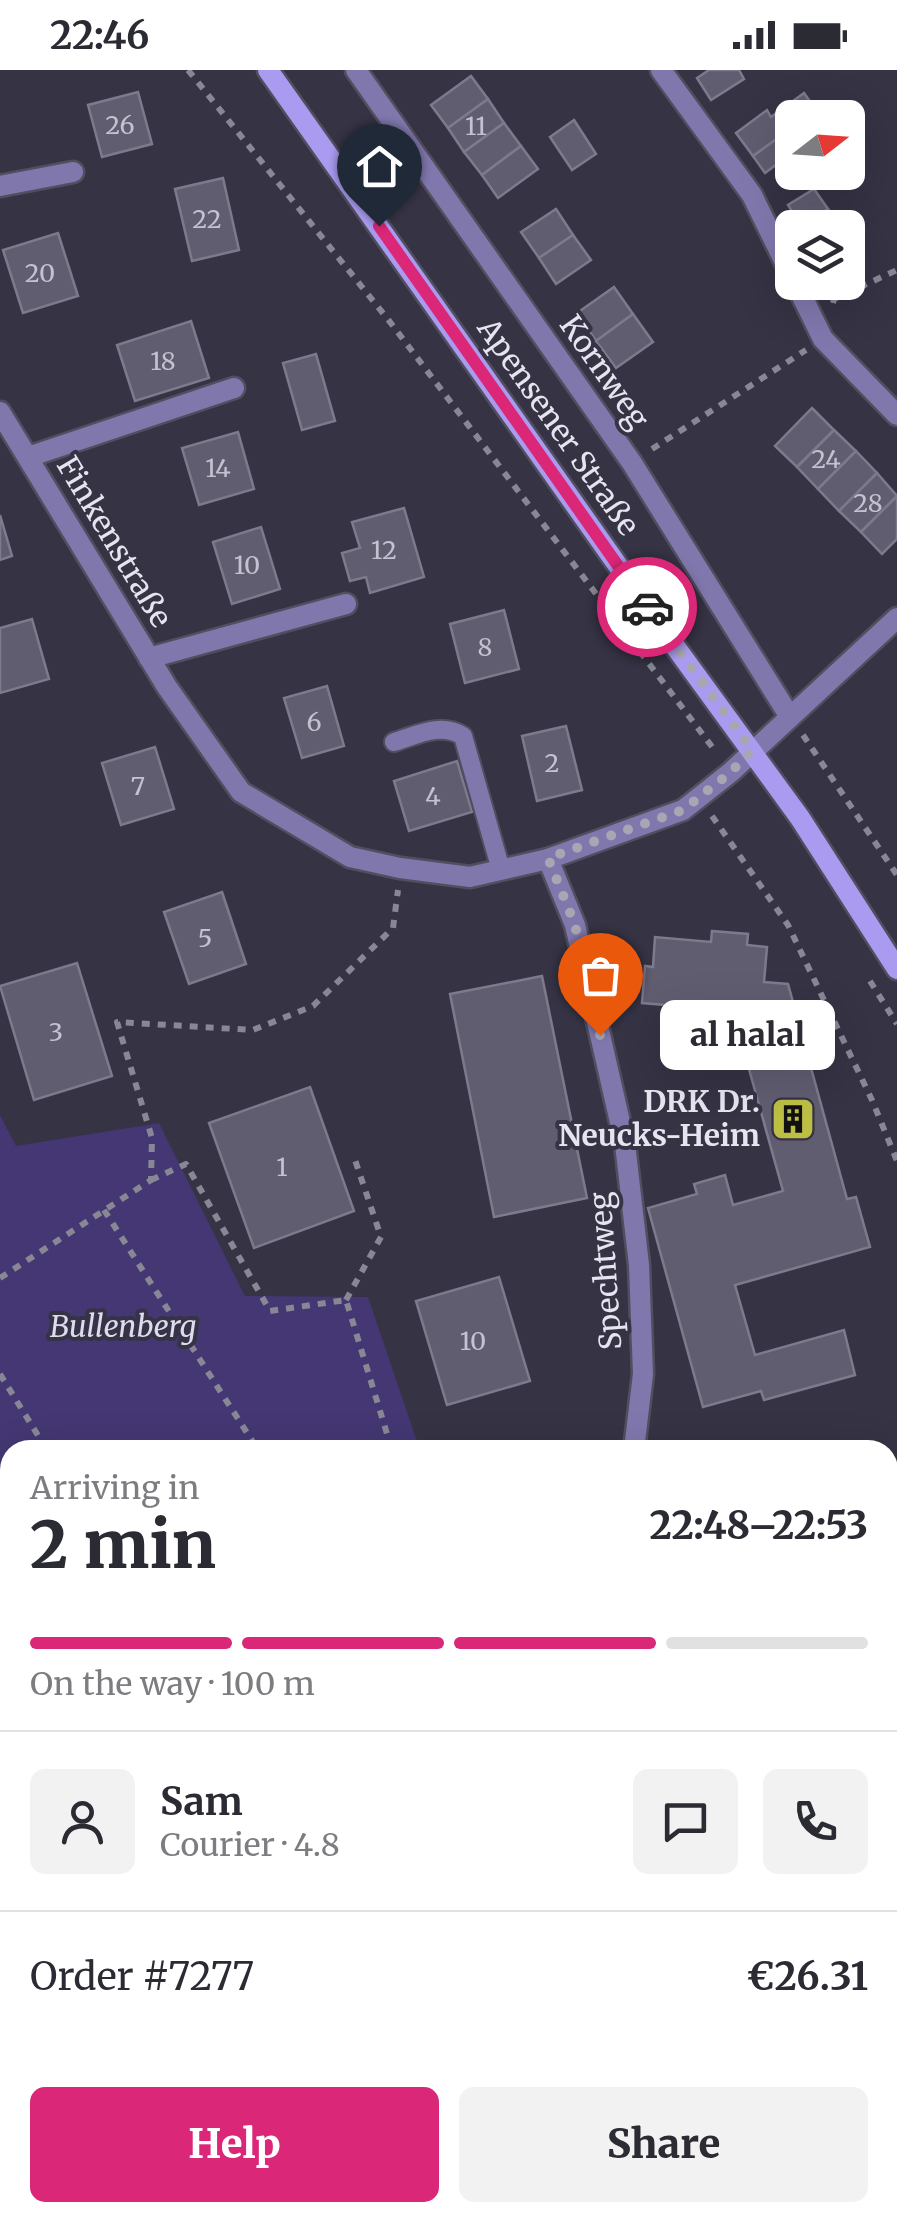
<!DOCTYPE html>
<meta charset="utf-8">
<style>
:root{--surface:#fff;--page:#f2f2f3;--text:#2b2b33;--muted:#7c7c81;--line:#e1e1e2;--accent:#db2777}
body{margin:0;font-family:Merriweather,serif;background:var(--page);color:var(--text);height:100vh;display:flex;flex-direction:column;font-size:38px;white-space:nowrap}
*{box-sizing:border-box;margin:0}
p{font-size:32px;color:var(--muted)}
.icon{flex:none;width:55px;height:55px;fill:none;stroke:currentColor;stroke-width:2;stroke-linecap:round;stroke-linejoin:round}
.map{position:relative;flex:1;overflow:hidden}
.details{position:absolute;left:0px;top:1370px;width:898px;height:782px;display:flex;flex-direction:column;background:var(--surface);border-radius:30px 30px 0 0;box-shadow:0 10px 40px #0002}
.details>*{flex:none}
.needle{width:65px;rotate:73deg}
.controls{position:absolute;left:775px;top:30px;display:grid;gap:20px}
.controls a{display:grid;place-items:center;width:90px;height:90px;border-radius:15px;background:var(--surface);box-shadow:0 10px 40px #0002;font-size:50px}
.pin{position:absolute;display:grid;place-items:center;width:85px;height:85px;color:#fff;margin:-102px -42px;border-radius:50% 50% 50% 0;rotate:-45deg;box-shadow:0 0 10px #0007}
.pin .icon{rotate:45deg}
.courier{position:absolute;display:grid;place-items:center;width:100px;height:100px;margin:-50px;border:8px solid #db2777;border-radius:50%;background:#fff;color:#222;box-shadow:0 2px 12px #0007}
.bubble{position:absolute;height:70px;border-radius:15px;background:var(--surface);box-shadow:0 10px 40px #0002;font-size:32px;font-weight:800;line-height:70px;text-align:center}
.head em{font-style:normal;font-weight:800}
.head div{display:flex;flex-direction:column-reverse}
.head{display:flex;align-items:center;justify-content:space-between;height:170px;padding:0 30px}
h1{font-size:65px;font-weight:800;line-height:75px}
.bar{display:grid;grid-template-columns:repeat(4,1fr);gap:15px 10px;align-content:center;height:120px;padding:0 30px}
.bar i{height:12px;border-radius:8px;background:var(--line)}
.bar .current{background:var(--accent)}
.bar p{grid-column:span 4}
.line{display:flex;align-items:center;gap:25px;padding:0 30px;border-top:2px solid var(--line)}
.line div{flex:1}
.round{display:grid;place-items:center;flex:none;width:105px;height:105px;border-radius:15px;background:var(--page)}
.primary-button{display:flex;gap:20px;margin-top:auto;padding:20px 30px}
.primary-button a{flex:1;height:115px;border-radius:15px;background:var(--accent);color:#fff;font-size:40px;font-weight:800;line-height:115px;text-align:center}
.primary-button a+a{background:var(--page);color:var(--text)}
.status{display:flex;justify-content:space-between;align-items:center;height:70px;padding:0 50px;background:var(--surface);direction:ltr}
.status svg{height:28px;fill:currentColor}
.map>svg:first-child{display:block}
</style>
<div class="status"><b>22:46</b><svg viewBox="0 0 49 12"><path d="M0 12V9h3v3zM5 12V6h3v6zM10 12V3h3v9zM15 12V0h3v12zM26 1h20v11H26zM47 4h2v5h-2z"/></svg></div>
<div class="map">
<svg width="897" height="2151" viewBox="0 0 897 2151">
<rect width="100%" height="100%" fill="#353344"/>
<g fill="#443773">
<path d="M0,1045L16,1076L159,1053L245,1226L368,1227L420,1380H10V1680L3,1672L0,1673Z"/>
<path d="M897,1419V1797L888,1829V1464Z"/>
<path d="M267,2143H677L655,2151H272Z"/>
</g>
<g fill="#605d71" stroke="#7d7a8e" stroke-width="2.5">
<path d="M709,0H739L744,9L711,30L697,8Z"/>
<path d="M471,6L488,29L448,58L431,35Z"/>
<path d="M138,22L152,74L102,87L88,35Z"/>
<path d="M804,23L816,40L806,48H792V58L753,86L736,63L767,40L771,47Z"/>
<path d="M488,29L504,53L464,82L448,58Z"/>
<path d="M574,50L596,84L572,100L550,67Z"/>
<path d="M504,53L521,76L482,105L464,82Z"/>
<path d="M792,58V83L765,103L753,86Z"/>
<path d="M521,76L538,99L498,128L482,105Z"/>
<path d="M223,108L239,180L192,191L175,119Z"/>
<path d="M814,119L828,139L801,156L788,135Z"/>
<path d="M556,139L573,165L539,188L521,162Z"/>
<path d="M828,139L840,158H802L801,156Z"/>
<path d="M58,163L78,226L23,243L3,180Z"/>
<path d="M573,165L591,190L556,214L539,188Z"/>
<path d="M614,217L633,244L596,271L577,243Z"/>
<path d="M633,244L653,272L616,298L596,271Z"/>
<path d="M191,251L209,308L135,331L117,275Z"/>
<path d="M316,284L335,351L302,360L283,293Z"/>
<path d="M812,338L834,360L797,397L775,376Z"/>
<path d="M834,360L856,381L818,419L797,397Z"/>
<path d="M238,362L254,419L199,435L182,378Z"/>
<path d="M856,381L877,403L839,441L818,419Z"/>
<path d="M877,403L897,426L861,462L839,441Z"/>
<path d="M897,426V469L882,484L861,462Z"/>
<path d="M404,438L424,507L370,523L366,507L350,511L342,483L360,478L352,452Z"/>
<path d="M0,445L12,486L0,490Z"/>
<path d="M261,457L280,519L232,534L213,472Z"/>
<path d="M504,540L519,599L465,613L450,554Z"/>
<path d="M32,549L49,609L0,623V558Z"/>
<path d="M327,616L344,676L302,688L284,628Z"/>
<path d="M566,656L582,720L537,731L522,666Z"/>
<path d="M155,677L174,739L121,755L102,693Z"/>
<path d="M457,691L472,742L409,761L394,711Z"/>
<path d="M222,822L246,894L189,914L164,842Z"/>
<path d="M712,861L748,864L747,875L767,877L764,912L788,914L847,1129L856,1127L870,1177L735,1215L755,1285L844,1260L855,1305L764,1330L761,1321L703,1337L648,1138L697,1124L694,1114L725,1105L733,1135L783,1121L747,992L751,942L642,933L645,896L653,897L655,867L711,872Z"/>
<path d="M77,893L112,1006L34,1030L0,916Z"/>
<path d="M542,906L587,1128L494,1147L450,924Z"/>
<path d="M310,1017L354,1141L254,1178L209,1053Z"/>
<path d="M499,1207L530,1311L447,1335L416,1231Z"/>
<path d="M10,1806V1948L0,1951V1809Z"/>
</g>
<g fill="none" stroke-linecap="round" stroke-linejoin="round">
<defs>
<path id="service" d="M394,672C417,665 441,652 463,666L501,800"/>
<g id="minor">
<path d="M356,0L632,393L790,647"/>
<path d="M661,0L752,125L792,207"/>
<path d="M0,116L73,102"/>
<path d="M795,212L823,269L897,345"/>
<path d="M0,342L167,617L241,722L350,787L400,798L470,807L548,789L683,740L731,702L897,548"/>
<path d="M28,387L234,318"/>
<path d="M149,588L346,534"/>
<path d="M548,789L575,855L625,1074L639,1195L643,1304L634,1380"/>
<path d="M0,2143L9,2151"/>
</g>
<g id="secondary">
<path d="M268,0L674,575L800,748L897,899"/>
<path d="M888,1968L897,1935"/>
<path d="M774,2151L785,2142"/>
</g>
</defs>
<use href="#service" stroke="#514f5f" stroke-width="22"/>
<use href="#minor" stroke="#514f5f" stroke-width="25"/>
<use href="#secondary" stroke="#514f5f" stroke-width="25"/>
<g stroke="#888795" stroke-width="6" stroke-dasharray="8 8" stroke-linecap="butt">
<path d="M188,0L390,252L716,682"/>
<path d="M833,233L834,229L897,200"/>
<path d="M652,379L806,280"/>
<path d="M803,665L897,805"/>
<path d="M712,746L788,855L872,1030L897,1091"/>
<path d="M870,911L897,954"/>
<path d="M151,1110L186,1094L270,1241L346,1230L392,1380"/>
<path d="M104,1140L258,1380"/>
<path d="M0,1208L151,1110L152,1068L117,952L253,960L313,936L393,858L398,820"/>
<path d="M346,1230L381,1167L353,1084"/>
<path d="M0,1304L47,1380"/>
<path d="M888,1405H897"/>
<path d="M0,1605L10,1602"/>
<path d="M888,1646L897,1599"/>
<path d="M888,1861L897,1826"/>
<path d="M689,2151L705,2142"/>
<path d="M837,2151L843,2142"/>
</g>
<use href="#service" stroke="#8077ad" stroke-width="18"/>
<use href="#minor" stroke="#8077ad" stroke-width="20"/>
<use href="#secondary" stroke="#aa9bf1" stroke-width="20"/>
</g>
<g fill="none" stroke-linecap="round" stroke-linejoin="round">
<path stroke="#a7a6b3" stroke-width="10" stroke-dasharray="0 18" d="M600,965L575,855L548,788L683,740L731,702L752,680L647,537"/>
<path stroke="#db2777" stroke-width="12" d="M379,156L647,537"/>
</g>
<defs>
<symbol id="building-square" viewBox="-11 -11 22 22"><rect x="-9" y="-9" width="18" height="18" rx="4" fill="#bcbf44" stroke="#353344"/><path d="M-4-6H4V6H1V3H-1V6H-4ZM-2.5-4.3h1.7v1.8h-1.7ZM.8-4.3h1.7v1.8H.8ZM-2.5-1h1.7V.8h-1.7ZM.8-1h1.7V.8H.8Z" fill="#111"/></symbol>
</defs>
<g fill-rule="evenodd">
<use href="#building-square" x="768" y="1024" width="50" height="50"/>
</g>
<g text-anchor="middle" stroke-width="8" stroke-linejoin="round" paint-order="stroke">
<g font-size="25" fill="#c4c2d0">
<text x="120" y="64">26</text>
<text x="476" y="65">11</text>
<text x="207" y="158">22</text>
<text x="40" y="212">20</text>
<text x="163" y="300">18</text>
<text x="826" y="398">24</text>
<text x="218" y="407">14</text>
<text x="868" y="442">28</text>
<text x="384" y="489">12</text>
<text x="247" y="504">10</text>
<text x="485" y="586">8</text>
<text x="314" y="661">6</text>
<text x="552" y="702">2</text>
<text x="138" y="725">7</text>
<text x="433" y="735">4</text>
<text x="205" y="877">5</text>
<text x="56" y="971">3</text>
<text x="282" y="1106">1</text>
<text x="473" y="1280">10</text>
</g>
<g font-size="30" fill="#e5e4ef" stroke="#353344">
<text transform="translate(604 302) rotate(55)" y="10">Kornweg</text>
<text transform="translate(558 357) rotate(55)" y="10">Apensener Straße</text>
<text transform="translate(114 472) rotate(59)" y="10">Finkenstraße</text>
<text transform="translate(606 1201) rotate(-94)" y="10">Spechtweg</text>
</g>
<g font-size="30" font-weight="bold" fill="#e5e4ef" stroke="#353344" text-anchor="end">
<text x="760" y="1042">DRK Dr.<tspan x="760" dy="34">Neucks-Heim</tspan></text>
</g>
<g font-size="30" font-style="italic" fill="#dedbf1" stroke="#353344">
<text x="123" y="1267">Bullenberg</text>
</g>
</g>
</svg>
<div class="controls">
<a><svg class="needle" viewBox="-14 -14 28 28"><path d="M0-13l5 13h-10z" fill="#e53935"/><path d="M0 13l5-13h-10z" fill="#7c7c81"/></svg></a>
<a><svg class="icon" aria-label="layers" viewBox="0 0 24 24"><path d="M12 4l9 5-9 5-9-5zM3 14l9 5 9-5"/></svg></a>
</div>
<div class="pin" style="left:600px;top:965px;background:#ea580c"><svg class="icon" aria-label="bag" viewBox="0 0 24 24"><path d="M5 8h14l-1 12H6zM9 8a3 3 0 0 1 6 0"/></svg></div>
<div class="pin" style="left:379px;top:156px;background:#1f2937"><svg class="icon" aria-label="home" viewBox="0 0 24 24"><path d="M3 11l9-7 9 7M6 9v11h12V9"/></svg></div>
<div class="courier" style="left:647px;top:537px"><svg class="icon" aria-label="car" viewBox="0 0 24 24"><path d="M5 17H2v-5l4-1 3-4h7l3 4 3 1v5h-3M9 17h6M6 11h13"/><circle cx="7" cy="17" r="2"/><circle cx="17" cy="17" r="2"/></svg></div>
<div class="bubble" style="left:660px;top:930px;width:175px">al halal</div>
<section class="details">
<div class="head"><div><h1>2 min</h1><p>Arriving in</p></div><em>22:48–22:53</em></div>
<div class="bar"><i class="current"></i><i class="current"></i><i class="current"></i><i></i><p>On the way · 100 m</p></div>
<div class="line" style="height:180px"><a class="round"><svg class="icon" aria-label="person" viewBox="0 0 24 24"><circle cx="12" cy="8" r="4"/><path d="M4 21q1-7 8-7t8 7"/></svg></a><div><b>Sam</b><p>Courier · 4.8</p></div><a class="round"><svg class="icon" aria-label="chat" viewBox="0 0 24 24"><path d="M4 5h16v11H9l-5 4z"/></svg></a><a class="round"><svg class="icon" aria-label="phone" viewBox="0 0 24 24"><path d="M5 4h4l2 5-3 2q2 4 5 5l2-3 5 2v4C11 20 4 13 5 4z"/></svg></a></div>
<div class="line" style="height:130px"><div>Order #7277</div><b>€26.31</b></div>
<div class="primary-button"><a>Help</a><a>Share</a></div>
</section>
</div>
